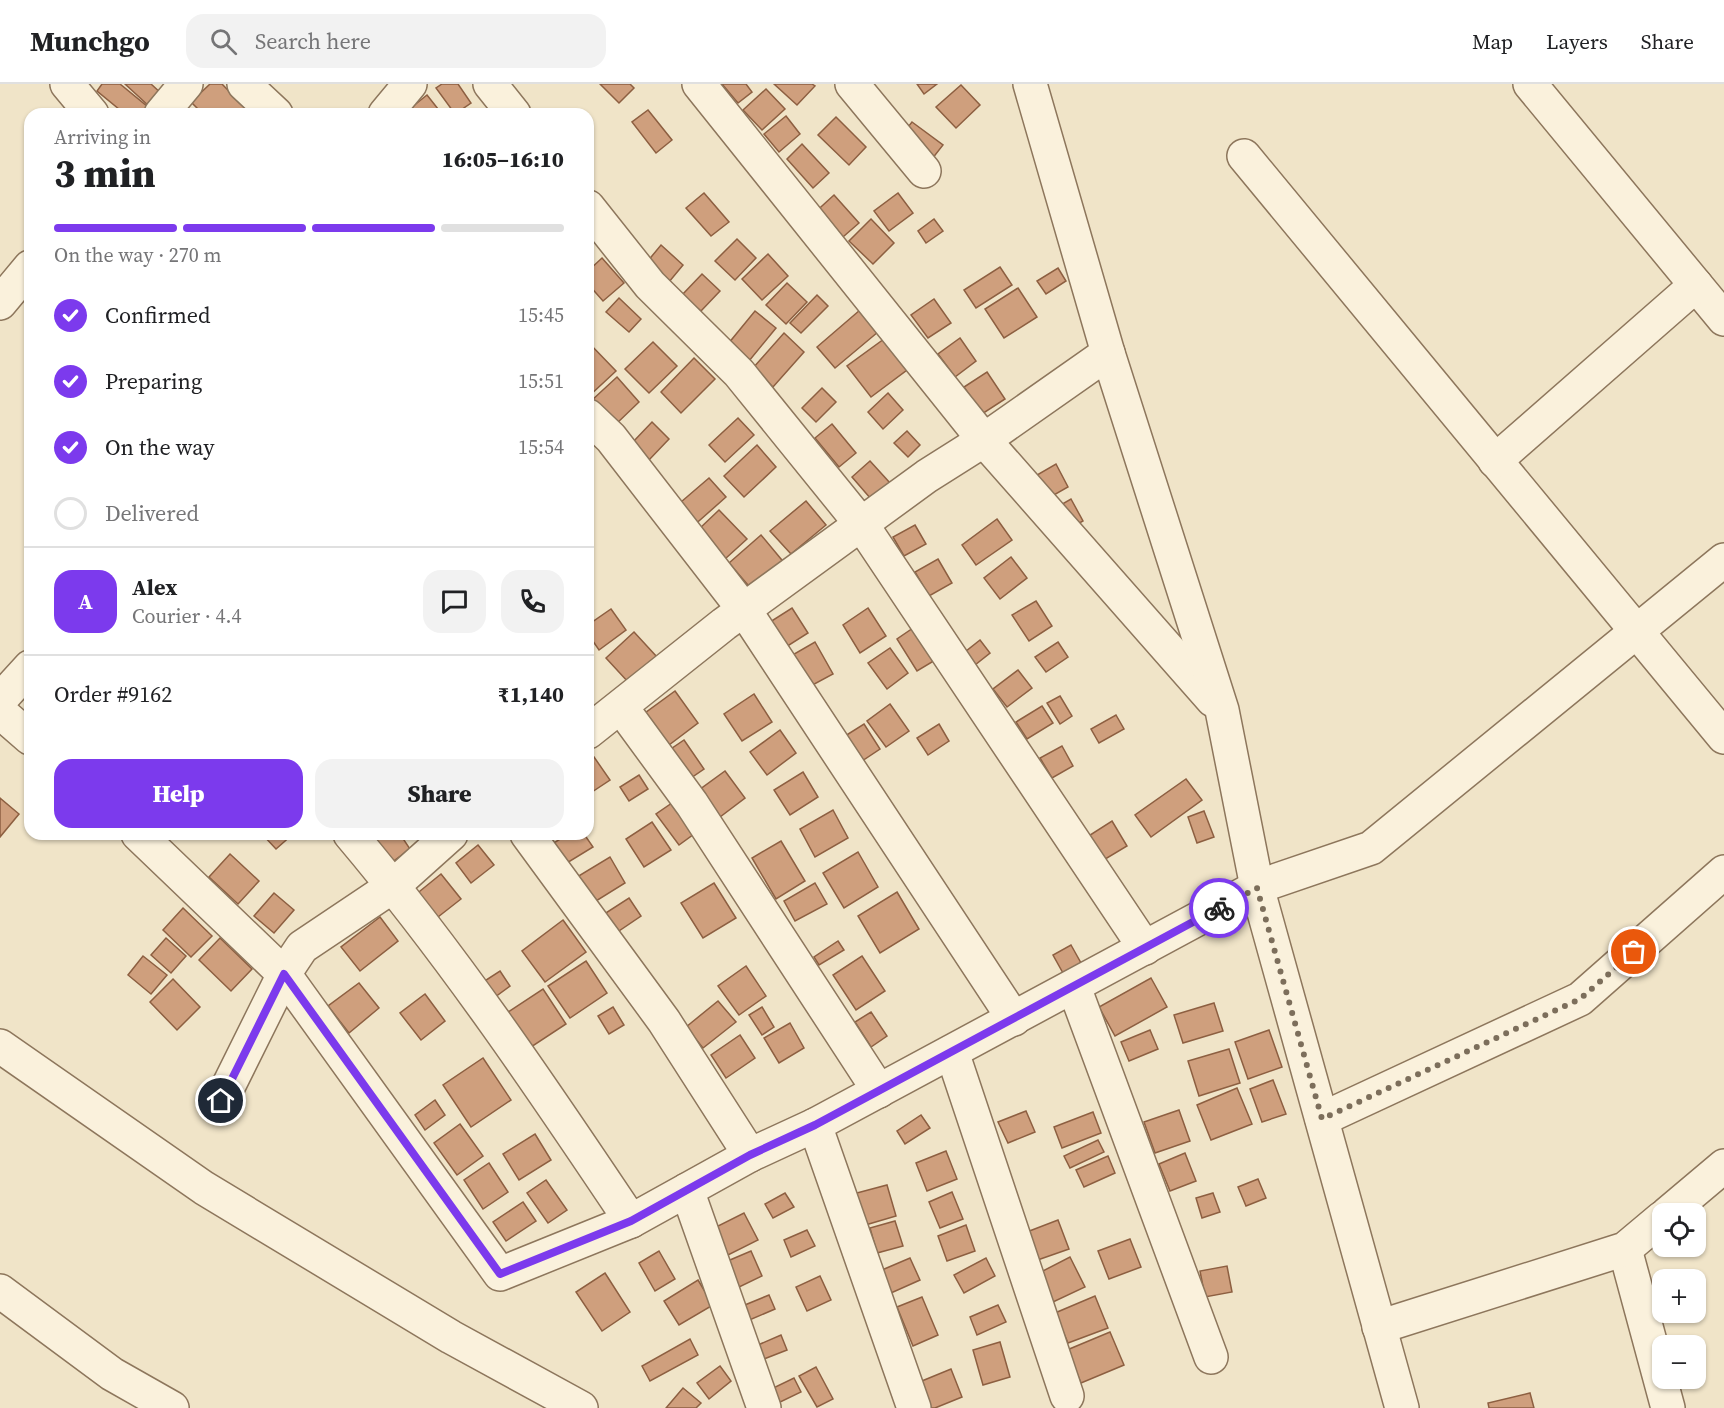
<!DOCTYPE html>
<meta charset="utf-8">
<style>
:root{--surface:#fff;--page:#f2f2f2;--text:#202124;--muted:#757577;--line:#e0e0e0;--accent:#7c3aed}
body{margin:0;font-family:"Source Serif 4",serif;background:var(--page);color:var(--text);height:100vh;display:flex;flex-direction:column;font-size:22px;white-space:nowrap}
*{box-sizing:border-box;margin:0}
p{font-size:20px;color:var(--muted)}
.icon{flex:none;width:33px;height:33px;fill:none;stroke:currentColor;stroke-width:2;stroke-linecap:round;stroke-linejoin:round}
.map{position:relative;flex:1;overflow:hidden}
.drawer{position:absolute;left:24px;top:24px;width:570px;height:732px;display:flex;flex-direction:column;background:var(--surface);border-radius:18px;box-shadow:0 2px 4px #0004}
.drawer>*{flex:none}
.fabs{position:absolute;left:1652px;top:1119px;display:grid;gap:12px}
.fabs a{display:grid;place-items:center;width:54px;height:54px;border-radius:12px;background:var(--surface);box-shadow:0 2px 4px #0004;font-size:30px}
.pin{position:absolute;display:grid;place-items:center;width:51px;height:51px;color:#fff;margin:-26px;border:3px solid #fff;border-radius:50%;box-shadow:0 2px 6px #0007}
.courier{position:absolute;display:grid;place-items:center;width:60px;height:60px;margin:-30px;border:4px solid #7c3aed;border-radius:50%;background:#fff;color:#222;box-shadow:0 2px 8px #0007}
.overview em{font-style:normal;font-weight:800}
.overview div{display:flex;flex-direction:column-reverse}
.overview{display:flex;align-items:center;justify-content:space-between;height:102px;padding:0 30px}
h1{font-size:39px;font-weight:800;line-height:45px}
.bar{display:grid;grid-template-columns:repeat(4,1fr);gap:9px 6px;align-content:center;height:72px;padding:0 30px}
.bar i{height:8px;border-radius:4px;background:var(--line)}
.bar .on{background:var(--accent)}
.bar p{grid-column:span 4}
.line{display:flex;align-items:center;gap:15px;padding:0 30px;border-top:2px solid var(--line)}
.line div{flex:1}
.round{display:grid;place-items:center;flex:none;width:63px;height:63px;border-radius:18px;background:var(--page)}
ol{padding:0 30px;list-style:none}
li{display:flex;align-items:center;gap:18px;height:66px}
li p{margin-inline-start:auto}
li .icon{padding:6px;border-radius:50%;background:var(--accent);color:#fff;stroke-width:4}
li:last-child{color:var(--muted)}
li i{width:33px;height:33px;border:3px solid var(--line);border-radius:50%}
.cta{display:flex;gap:12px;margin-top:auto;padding:12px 30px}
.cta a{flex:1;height:69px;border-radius:18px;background:var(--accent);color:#fff;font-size:24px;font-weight:800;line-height:69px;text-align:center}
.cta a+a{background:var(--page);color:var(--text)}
header{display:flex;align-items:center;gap:36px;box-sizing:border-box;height:84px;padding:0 30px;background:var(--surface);border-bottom:2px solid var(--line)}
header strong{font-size:28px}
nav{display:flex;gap:33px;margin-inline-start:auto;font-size:21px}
.search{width:420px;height:54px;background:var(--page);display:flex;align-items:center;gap:15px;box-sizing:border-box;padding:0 21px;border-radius:18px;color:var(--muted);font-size:22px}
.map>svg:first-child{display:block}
</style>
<header>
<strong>Munchgo</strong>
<div class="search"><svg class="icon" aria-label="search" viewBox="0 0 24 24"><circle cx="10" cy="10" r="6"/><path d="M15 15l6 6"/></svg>Search here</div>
<nav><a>Map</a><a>Layers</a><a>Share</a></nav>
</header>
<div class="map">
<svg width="1724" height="1324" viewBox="0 0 1724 1324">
<rect width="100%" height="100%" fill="#f0e4c8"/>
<g fill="#cf9f7d" stroke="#8d5f41" stroke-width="1.5">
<path d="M102,0H120L148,23L143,30H125L97,7Z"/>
<path d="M125,0H151L163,11L151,24Z"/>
<path d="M210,0H222L249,28L203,30L191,18Z"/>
<path d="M442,0H458L471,19L455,30L436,4Z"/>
<path d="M600,0H630L634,4L619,19Z"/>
<path d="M722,0H746L752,8L738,19Z"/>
<path d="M774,0H812L815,2L797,21Z"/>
<path d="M917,0H937L924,10Z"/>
<path d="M961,1L980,21L956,44L936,23Z"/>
<path d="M766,5L785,25L762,46L743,26Z"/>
<path d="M427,11L442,30H418L412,23Z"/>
<path d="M648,26L672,56L656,69L632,38Z"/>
<path d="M786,32L800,50L779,68L764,50Z"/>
<path d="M836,33L866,63L849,81L818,51Z"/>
<path d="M912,38L943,61L932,75L901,52Z"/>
<path d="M802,60L829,89L813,104L787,75Z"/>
<path d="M704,109L729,138L711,152L686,124Z"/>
<path d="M898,109L913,129L889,147L874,127Z"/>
<path d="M834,111L859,139L836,159L811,132Z"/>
<path d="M871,135L894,159L873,180L849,157Z"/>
<path d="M934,135L943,147L926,159L918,147Z"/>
<path d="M737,155L756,174L735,196L715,177Z"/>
<path d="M661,161L683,181L669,198L647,178Z"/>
<path d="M768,170L788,192L762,216L742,195Z"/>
<path d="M602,174L624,199L603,217L588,200V187Z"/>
<path d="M1000,183L1012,201L976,224L964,206Z"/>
<path d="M1058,184L1066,197L1046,210L1037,197Z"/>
<path d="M702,190L720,207L701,227L682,211Z"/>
<path d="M787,199L807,218L786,240L766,221Z"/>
<path d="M1018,204L1037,233L1004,254L985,225Z"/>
<path d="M817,211L828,222L801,249L790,239Z"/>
<path d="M619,214L641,235L629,248L606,228Z"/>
<path d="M934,215L951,239L928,254L911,231Z"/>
<path d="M860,226L878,248L835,284L817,263Z"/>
<path d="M755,227L776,244L749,277L728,260Z"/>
<path d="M784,249L804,268L773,303L753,284Z"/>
<path d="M960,254L976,277L955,293L938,270Z"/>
<path d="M884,255L907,286L871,313L847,282Z"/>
<path d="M588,258L616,287L588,313Z"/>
<path d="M653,258L677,282L649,309L625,285Z"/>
<path d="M694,274L715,295L681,329L661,308Z"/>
<path d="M987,288L1005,315L982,330L964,303Z"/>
<path d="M617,293L639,318L614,342L591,317Z"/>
<path d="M822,304L836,318L816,338L802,324Z"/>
<path d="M888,309L903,326L883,345L868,328Z"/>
<path d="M738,334L754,351L725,378L709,361Z"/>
<path d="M652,338L669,355L649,376L632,359Z"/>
<path d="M832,340L856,369L839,383L815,354Z"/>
<path d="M907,347L920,361L908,373L894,359Z"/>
<path d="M757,361L776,383L744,413L724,392Z"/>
<path d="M870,377L890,399L871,415L852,393Z"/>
<path d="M1056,380L1068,403L1031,424L1018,402Z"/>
<path d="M709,394L726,413L691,444L674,424Z"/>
<path d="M1071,415L1083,437L1057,452L1045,430Z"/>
<path d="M806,417L826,441L791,470L770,447Z"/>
<path d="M719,426L747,455L725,475L698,446Z"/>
<path d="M997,435L1012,456L976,481L962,461Z"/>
<path d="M915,441L926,460L904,472L893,453Z"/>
<path d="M761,451L786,481L754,508L729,479Z"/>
<path d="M1011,473L1027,494L1000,515L984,494Z"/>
<path d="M938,475L952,499L929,512L915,488Z"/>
<path d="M1036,517L1052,542L1029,557L1012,531Z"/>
<path d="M792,524L808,549L786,563L770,538Z"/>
<path d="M868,524L886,552L860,569L843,541Z"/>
<path d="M611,525L626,546L599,566L588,550V541Z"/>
<path d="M916,542L937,575L917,587L897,555Z"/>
<path d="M634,548L657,573L629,599L606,574Z"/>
<path d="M980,556L990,569L975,581L965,568Z"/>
<path d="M815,558L833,590L807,604L789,573Z"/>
<path d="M1058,558L1068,573L1046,588L1035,573Z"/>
<path d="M890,564L908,589L887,605L868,579Z"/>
<path d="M1018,586L1032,604L1007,623L993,605Z"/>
<path d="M675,607L698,639L669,661L645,629Z"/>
<path d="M754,610L772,638L742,657L724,630Z"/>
<path d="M1060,612L1072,632L1060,640L1047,619Z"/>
<path d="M890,620L909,647L886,663L867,637Z"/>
<path d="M1042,622L1053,639L1027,655L1016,638Z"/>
<path d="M1116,631L1124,645L1099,659L1091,645Z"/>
<path d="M864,640L880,665L862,677L845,652Z"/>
<path d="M939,640L949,657L928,671L917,654Z"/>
<path d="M780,646L796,669L767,691L750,668Z"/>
<path d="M684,656L704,685L685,698L665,669Z"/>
<path d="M1062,662L1073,682L1052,694L1040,674Z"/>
<path d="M594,673L610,696L589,710L588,677Z"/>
<path d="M725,687L745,714L720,733L699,706Z"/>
<path d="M803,688L818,713L790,731L774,706Z"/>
<path d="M639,691L648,705L629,717L620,703Z"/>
<path d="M1186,695L1202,716L1151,753L1135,731Z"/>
<path d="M0,714L19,730L0,753Z"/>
<path d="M672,719L694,750L679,761L656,730Z"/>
<path d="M833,726L848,754L815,773L800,745Z"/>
<path d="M1204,727L1214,753L1197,759L1188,733Z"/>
<path d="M1112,737L1127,762L1102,777L1087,753Z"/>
<path d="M652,738L671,766L644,783L626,755Z"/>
<path d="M262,750H293L276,765Z"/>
<path d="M378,750H400L410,765L384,784L366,758Z"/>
<path d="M568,750H584L593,763L562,782L549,762Z"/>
<path d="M781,757L805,797L776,815L752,774Z"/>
<path d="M478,761L494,781L471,799L456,779Z"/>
<path d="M858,768L878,803L844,824L823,789Z"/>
<path d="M230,770L259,797L238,820L209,793Z"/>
<path d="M610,773L625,799L588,822L572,796Z"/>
<path d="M441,790L461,815L429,840L409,816Z"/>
<path d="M714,799L736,834L703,854L681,819Z"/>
<path d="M815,799L827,820L795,837L784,817Z"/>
<path d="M897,808L919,845L880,869L858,832Z"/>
<path d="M274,809L294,826L274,849L254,832Z"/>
<path d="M629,814L641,832L610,853L598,834Z"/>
<path d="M183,824L212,852L191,873L163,846Z"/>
<path d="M380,833L398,857L360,887L341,863Z"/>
<path d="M563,836L586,868L545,898L522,867Z"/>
<path d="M166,854L186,872L171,889L151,871Z"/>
<path d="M220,854L252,885L231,907L199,876Z"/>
<path d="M838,857L844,866L819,881L814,873Z"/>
<path d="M1071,861L1081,879L1063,889L1053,871Z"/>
<path d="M143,872L167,891L151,910L128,891Z"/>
<path d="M862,872L885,907L856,926L833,891Z"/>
<path d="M586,877L607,909L570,934L548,902Z"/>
<path d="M746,882L766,912L739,931L718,902Z"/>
<path d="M500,887L510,902L491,916L480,900Z"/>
<path d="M1151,894L1167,923L1115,952L1099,923Z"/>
<path d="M173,895L200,923L177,946L150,918Z"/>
<path d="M359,899L379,924L349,949L328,922Z"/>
<path d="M543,905L566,940L525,967L502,932Z"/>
<path d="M425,910L445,937L421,956L400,929Z"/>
<path d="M718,917L736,938L703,964L686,943Z"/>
<path d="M1214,919L1223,947L1183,959L1174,931Z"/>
<path d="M613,923L624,941L609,950L598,932Z"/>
<path d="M762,923L774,943L762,951L749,931Z"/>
<path d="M871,928L887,952L871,963L855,938Z"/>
<path d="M790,939L804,964L779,979L764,954Z"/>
<path d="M1150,946L1158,965L1129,977L1121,958Z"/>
<path d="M1269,946L1282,983L1248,995L1235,958Z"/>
<path d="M740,951L755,974L726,994L711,971Z"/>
<path d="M1229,965L1240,999L1199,1012L1188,977Z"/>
<path d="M483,974L511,1016L471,1043L443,1001Z"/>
<path d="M1273,996L1286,1030L1262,1038L1250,1005Z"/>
<path d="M1237,1004L1252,1040L1211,1056L1197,1021Z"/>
<path d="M435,1016L445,1031L425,1046L415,1031Z"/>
<path d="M1179,1026L1190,1057L1155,1069L1144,1038Z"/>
<path d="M1026,1027L1035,1048L1008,1059L998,1038Z"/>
<path d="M1093,1028L1101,1049L1062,1064L1054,1043Z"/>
<path d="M921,1031L930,1044L905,1060L897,1047Z"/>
<path d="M460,1040L483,1072L457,1091L434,1059Z"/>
<path d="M535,1050L551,1076L519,1096L503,1070Z"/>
<path d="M1098,1056L1104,1068L1070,1084L1064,1072Z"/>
<path d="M946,1067L957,1095L927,1107L916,1079Z"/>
<path d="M1185,1069L1196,1097L1170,1107L1159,1080Z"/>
<path d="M1108,1072L1115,1089L1084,1103L1076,1086Z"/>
<path d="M489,1079L508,1108L483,1125L464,1096Z"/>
<path d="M1258,1095L1266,1114L1246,1122L1238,1103Z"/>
<path d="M546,1096L567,1126L548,1139L527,1109Z"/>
<path d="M887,1101L896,1132L862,1142L853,1110Z"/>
<path d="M952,1108L963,1135L940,1144L929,1118Z"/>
<path d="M785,1109L794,1123L773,1134L765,1120Z"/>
<path d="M1213,1109L1220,1128L1202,1134L1196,1114Z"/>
<path d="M523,1118L536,1137L506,1157L493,1138Z"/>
<path d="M744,1129L758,1156L724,1173L710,1146Z"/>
<path d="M1058,1136L1069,1165L1029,1179L1019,1151Z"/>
<path d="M895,1137L903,1162L877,1169L870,1144Z"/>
<path d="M966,1141L975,1167L947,1177L938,1152Z"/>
<path d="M807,1146L815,1162L791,1173L784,1156Z"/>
<path d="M1130,1155L1141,1183L1109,1195L1098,1167Z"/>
<path d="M659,1167L675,1195L655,1207L639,1179Z"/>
<path d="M751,1167L762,1192L735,1205L723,1179Z"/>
<path d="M1070,1173L1085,1203L1053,1218L1039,1189Z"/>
<path d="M910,1174L920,1196L891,1209L882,1186Z"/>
<path d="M986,1174L995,1192L964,1209L954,1191Z"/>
<path d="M1227,1182L1232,1208L1205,1213L1200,1187Z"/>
<path d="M605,1189L630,1228L602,1247L576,1208Z"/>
<path d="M820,1192L831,1216L807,1227L796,1203Z"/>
<path d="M698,1196L713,1221L679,1241L664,1217Z"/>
<path d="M769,1211L775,1225L747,1237L740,1223Z"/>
<path d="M1095,1212L1108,1244L1068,1259L1055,1229Z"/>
<path d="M922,1213L938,1251L913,1262L897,1223Z"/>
<path d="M998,1221L1006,1238L977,1251L970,1233Z"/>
<path d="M1110,1248L1124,1281L1081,1299L1067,1266Z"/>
<path d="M781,1251L787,1266L764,1275L758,1261Z"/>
<path d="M690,1255L698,1271L650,1297L642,1282Z"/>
<path d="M1000,1258L1010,1293L983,1301L973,1266Z"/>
<path d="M720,1282L731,1297L709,1315L697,1299Z"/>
<path d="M816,1283L833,1315L817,1323L799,1292Z"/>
<path d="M951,1285L962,1313L935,1324H927L917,1299Z"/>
<path d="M794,1294L801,1308L774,1321L767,1307Z"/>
<path d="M683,1304L701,1319L696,1324H666Z"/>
<path d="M1530,1309L1534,1324H1489L1488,1319Z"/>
</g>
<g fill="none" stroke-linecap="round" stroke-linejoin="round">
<defs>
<g id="minor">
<path d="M67,0L92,30"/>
<path d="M244,0L276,30"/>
<path d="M490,0L514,30"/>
<path d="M699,0L984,356L1213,616"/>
<path d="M852,0L924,87"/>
<path d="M1030,0L1108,269L1222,626L1257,803L1402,1324"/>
<path d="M1530,0L1724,235"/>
<path d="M161,30L186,0"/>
<path d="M385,30L410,0"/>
<path d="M1244,72L1724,653"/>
<path d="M588,123L650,201L739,289L862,441L1145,864"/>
<path d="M0,219L30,183"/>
<path d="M588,332L611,354L745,527L1014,935"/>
<path d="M1495,377L1696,201"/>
<path d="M0,616L30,583"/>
<path d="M621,623L692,720L879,1007"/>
<path d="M0,628L30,654"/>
<path d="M588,648L724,540L927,392L984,356L1108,269"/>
<path d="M138,750L284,890L500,1190L631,1137L750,1071L815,1041L1257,803L1371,764L1724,476"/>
<path d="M350,750C453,872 542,1004 631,1137"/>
<path d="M527,750L664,937L750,1071"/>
<path d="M1074,903L1211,1273"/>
<path d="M952,968L1067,1312"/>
<path d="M221,1017L284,890L302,863L393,802L451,750"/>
<path d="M1322,1035L1580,915L1724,788"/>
<path d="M815,1041L914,1324"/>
<path d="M687,1106L764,1324"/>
<path d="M1667,1130L1724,1082"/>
<path d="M1625,1165L1668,1324"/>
<path d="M1379,1243L1625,1165L1662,1134"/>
</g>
<g id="tertiary">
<path d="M0,962L204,1104L451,1253L581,1324"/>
<path d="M0,1207L112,1290L172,1324"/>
</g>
</defs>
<use href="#minor" stroke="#8d765c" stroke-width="36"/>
<use href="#tertiary" stroke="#8d765c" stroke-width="36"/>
<use href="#minor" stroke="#faf1dc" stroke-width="33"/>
<use href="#tertiary" stroke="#faf1dc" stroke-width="33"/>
</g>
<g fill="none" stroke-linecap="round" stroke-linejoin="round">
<path stroke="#7c6e5b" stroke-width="6" stroke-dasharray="0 10.8" d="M1219,824L1257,804L1322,1035L1580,915L1634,868"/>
<path stroke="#7c3aed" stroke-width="8" d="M221,1017L284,890L500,1190L631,1137L750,1071L815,1041L1219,824"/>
</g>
</svg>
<div class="fabs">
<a><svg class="icon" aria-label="locate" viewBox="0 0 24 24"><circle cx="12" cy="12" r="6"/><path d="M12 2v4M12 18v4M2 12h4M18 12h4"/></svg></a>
<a>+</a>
<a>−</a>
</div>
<div class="pin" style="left:1634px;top:868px;background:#ea580c"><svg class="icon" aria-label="bag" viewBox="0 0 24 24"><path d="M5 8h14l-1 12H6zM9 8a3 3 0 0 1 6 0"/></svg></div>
<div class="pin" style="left:221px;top:1017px;background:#1f2937"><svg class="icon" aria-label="home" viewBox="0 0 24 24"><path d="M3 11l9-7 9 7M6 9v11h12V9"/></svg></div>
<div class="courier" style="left:1219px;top:824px"><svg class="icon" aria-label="bike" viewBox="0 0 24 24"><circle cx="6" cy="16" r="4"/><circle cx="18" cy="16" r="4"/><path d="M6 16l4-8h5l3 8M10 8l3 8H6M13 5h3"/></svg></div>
<section class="drawer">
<div class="overview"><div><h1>3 min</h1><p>Arriving in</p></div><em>16:05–16:10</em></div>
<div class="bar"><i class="on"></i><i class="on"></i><i class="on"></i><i></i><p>On the way · 270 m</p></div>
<ol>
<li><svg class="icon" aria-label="check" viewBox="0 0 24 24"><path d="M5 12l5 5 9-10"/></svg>Confirmed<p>15:45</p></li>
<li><svg class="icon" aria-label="check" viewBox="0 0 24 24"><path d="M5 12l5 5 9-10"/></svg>Preparing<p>15:51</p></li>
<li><svg class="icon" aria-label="check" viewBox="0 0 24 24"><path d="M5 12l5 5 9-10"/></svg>On the way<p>15:54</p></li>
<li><i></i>Delivered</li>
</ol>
<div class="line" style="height:108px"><b class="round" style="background:var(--accent);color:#fff">A</b><div><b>Alex</b><p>Courier · 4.4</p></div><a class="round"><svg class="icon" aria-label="chat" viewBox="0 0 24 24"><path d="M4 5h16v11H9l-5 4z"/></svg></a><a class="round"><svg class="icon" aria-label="phone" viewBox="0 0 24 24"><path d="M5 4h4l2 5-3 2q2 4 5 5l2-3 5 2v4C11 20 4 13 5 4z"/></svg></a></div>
<div class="line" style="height:78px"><div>Order #9162</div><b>₹1,140</b></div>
<div class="cta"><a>Help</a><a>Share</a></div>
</section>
</div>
